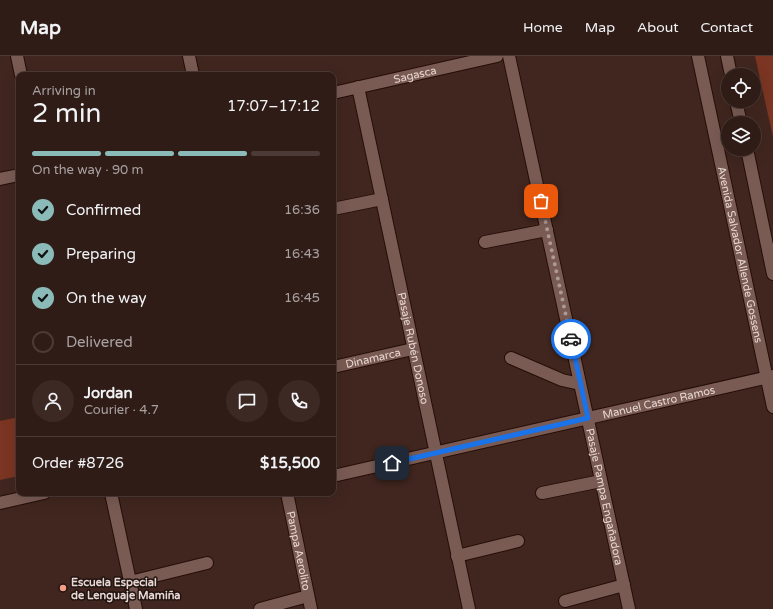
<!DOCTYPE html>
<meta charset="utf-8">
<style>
:root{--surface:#301c16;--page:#3c2923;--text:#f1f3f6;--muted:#a8a1a1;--line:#4b3a35;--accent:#8bbbb9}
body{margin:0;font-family:"Varela Round",sans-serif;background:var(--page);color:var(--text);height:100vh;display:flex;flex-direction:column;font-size:15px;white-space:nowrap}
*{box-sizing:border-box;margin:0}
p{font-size:13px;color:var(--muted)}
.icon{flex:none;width:22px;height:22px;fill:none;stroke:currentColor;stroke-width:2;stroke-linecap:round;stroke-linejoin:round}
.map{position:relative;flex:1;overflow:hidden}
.panel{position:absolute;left:16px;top:16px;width:320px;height:424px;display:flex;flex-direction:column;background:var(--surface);border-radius:8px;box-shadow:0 4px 16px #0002,0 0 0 1px var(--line)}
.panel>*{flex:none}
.fabs{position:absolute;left:721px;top:12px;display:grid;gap:8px}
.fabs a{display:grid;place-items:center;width:40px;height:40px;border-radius:50%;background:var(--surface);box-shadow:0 4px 16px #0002,0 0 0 1px var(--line);font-size:20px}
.pin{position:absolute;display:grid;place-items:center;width:34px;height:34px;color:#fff;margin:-17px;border-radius:8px;box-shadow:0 2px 6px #0006}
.courier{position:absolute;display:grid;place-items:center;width:40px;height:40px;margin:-20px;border:3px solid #1a73e8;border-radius:50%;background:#fff;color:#222;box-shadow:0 1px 5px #0007}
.headline em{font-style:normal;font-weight:600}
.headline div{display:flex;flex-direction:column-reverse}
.headline{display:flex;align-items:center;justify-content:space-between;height:68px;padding:0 16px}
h1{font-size:26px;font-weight:600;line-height:30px}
.bar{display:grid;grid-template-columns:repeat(4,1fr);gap:6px 4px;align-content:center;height:48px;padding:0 16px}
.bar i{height:5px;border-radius:3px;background:var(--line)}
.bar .on{background:var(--accent)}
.bar p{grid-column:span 4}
.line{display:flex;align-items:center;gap:10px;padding:0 16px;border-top:1px solid var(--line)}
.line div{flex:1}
.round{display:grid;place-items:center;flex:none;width:42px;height:42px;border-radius:21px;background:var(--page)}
ol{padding:0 16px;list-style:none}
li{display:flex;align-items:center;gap:12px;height:44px}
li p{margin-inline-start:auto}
li .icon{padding:4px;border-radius:50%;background:var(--accent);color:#111;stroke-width:4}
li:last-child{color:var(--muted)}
li i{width:22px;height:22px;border:2px solid var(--line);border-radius:50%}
header{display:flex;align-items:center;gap:24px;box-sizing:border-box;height:56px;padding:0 20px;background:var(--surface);border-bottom:1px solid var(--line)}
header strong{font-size:19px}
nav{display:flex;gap:22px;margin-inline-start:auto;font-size:14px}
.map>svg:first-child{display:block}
</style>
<header>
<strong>Map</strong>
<nav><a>Home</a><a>Map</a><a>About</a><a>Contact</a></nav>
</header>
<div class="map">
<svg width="773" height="553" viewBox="0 0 773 553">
<rect width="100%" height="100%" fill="#40261e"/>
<g fill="#7b3522">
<path d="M755,0H773V81Z"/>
<path d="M19,361V420L0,424V365Z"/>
</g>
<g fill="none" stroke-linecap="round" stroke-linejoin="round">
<defs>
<g id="service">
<path d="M485,186L547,174"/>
<path d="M511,302L562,324L580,328"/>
<path d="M542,437L601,425"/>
<path d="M457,500L518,485"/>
<path d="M130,526L207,507"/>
<path d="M565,545L624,529"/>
<path d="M260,553L308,540"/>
</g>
<g id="minor">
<path d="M17,0L21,19"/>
<path d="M189,0L193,19"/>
<path id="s1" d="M509,0L629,553"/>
<path id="s2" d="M358,31L469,553"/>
<path id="s3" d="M333,37L497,0"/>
<path d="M0,123L19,119"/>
<path d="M333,153L382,143"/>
<path id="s4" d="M333,311L413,293"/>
<path d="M111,437L136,553"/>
<path id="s5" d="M287,437L311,553"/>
</g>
<g id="tertiary">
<path id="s6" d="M333,420L773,320"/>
<path d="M0,447L44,437"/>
</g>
<g id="secondary">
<path id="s7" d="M698,0L773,351"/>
<path d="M727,0L731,19"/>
<path d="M736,45L741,67"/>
<path d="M747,93L773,218"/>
</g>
</defs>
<use href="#service" stroke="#250e08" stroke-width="14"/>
<use href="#minor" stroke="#250e08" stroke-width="14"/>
<use href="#tertiary" stroke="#250e08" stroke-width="14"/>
<use href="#secondary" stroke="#250e08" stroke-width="14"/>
<use href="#service" stroke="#795b53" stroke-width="12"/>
<use href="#minor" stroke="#795b53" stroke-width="12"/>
<use href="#tertiary" stroke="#795b53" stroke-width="12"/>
<use href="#secondary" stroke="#795b53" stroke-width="12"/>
</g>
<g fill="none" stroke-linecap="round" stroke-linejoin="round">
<path stroke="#ad9993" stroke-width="4" stroke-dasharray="0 7.2" d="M541,145L571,283"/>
<path stroke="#1a73e8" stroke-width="5" d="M392,407L588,362L571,283"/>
</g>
<circle fill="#f49e87" stroke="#1e120f" stroke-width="1.5" cx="63" cy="532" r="4"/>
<g text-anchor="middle" stroke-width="3" stroke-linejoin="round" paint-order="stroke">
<g font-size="11" fill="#e8d7d2" stroke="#1e120f">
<text dy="4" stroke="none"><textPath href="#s3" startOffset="84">Sagasca</textPath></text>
<text dy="4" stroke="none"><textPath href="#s7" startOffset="203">Avenida Salvador Allende Gossens</textPath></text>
<text dy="4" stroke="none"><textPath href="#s2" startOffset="267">Pasaje Rubén Donoso</textPath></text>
<text dy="4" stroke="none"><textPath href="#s4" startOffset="41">Dinamarca</textPath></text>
<text dy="4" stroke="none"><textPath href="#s6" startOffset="334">Manuel Castro Ramos</textPath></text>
<text dy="4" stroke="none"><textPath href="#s1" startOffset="451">Pasaje Pampa Engañadora</textPath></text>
<text dy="4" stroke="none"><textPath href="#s5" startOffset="59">Pampa Aerolito</textPath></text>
</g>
<g font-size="11" font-weight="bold" fill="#e8d7d2" stroke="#1e120f" text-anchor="start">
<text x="71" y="530">Escuela Especial<tspan x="71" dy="13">de Lenguaje Mamiña</tspan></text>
</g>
</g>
</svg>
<div class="fabs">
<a><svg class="icon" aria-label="locate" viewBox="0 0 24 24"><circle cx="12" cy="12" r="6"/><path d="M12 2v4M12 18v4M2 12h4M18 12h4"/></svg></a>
<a><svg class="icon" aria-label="layers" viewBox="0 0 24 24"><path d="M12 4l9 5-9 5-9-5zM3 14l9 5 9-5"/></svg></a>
</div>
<div class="pin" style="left:541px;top:145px;background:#ea580c"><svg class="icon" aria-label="bag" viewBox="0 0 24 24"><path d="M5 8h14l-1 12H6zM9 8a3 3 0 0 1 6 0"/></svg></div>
<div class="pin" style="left:392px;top:407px;background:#1f2937"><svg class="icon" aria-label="home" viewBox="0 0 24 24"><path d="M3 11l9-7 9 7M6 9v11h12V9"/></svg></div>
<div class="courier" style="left:571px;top:283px"><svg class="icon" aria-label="car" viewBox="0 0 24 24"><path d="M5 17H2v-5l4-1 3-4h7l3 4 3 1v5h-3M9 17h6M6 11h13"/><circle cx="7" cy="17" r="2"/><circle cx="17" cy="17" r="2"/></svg></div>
<section class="panel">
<div class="headline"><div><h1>2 min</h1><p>Arriving in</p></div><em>17:07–17:12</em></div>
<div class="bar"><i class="on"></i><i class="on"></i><i class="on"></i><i></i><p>On the way · 90 m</p></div>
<ol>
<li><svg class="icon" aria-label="check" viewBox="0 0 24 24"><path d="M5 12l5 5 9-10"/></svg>Confirmed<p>16:36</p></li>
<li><svg class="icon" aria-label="check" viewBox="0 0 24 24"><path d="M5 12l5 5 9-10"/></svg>Preparing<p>16:43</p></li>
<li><svg class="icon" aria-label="check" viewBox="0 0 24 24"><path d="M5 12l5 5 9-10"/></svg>On the way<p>16:45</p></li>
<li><i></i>Delivered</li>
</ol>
<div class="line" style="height:72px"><a class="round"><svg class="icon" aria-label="person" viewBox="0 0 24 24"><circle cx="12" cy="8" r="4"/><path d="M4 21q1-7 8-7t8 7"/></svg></a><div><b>Jordan</b><p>Courier · 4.7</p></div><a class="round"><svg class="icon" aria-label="chat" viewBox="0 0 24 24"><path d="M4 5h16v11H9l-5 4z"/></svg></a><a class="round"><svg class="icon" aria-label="phone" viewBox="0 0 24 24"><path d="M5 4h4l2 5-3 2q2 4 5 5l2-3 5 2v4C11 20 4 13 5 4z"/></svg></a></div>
<div class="line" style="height:52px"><div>Order #8726</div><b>$15,500</b></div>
</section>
</div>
